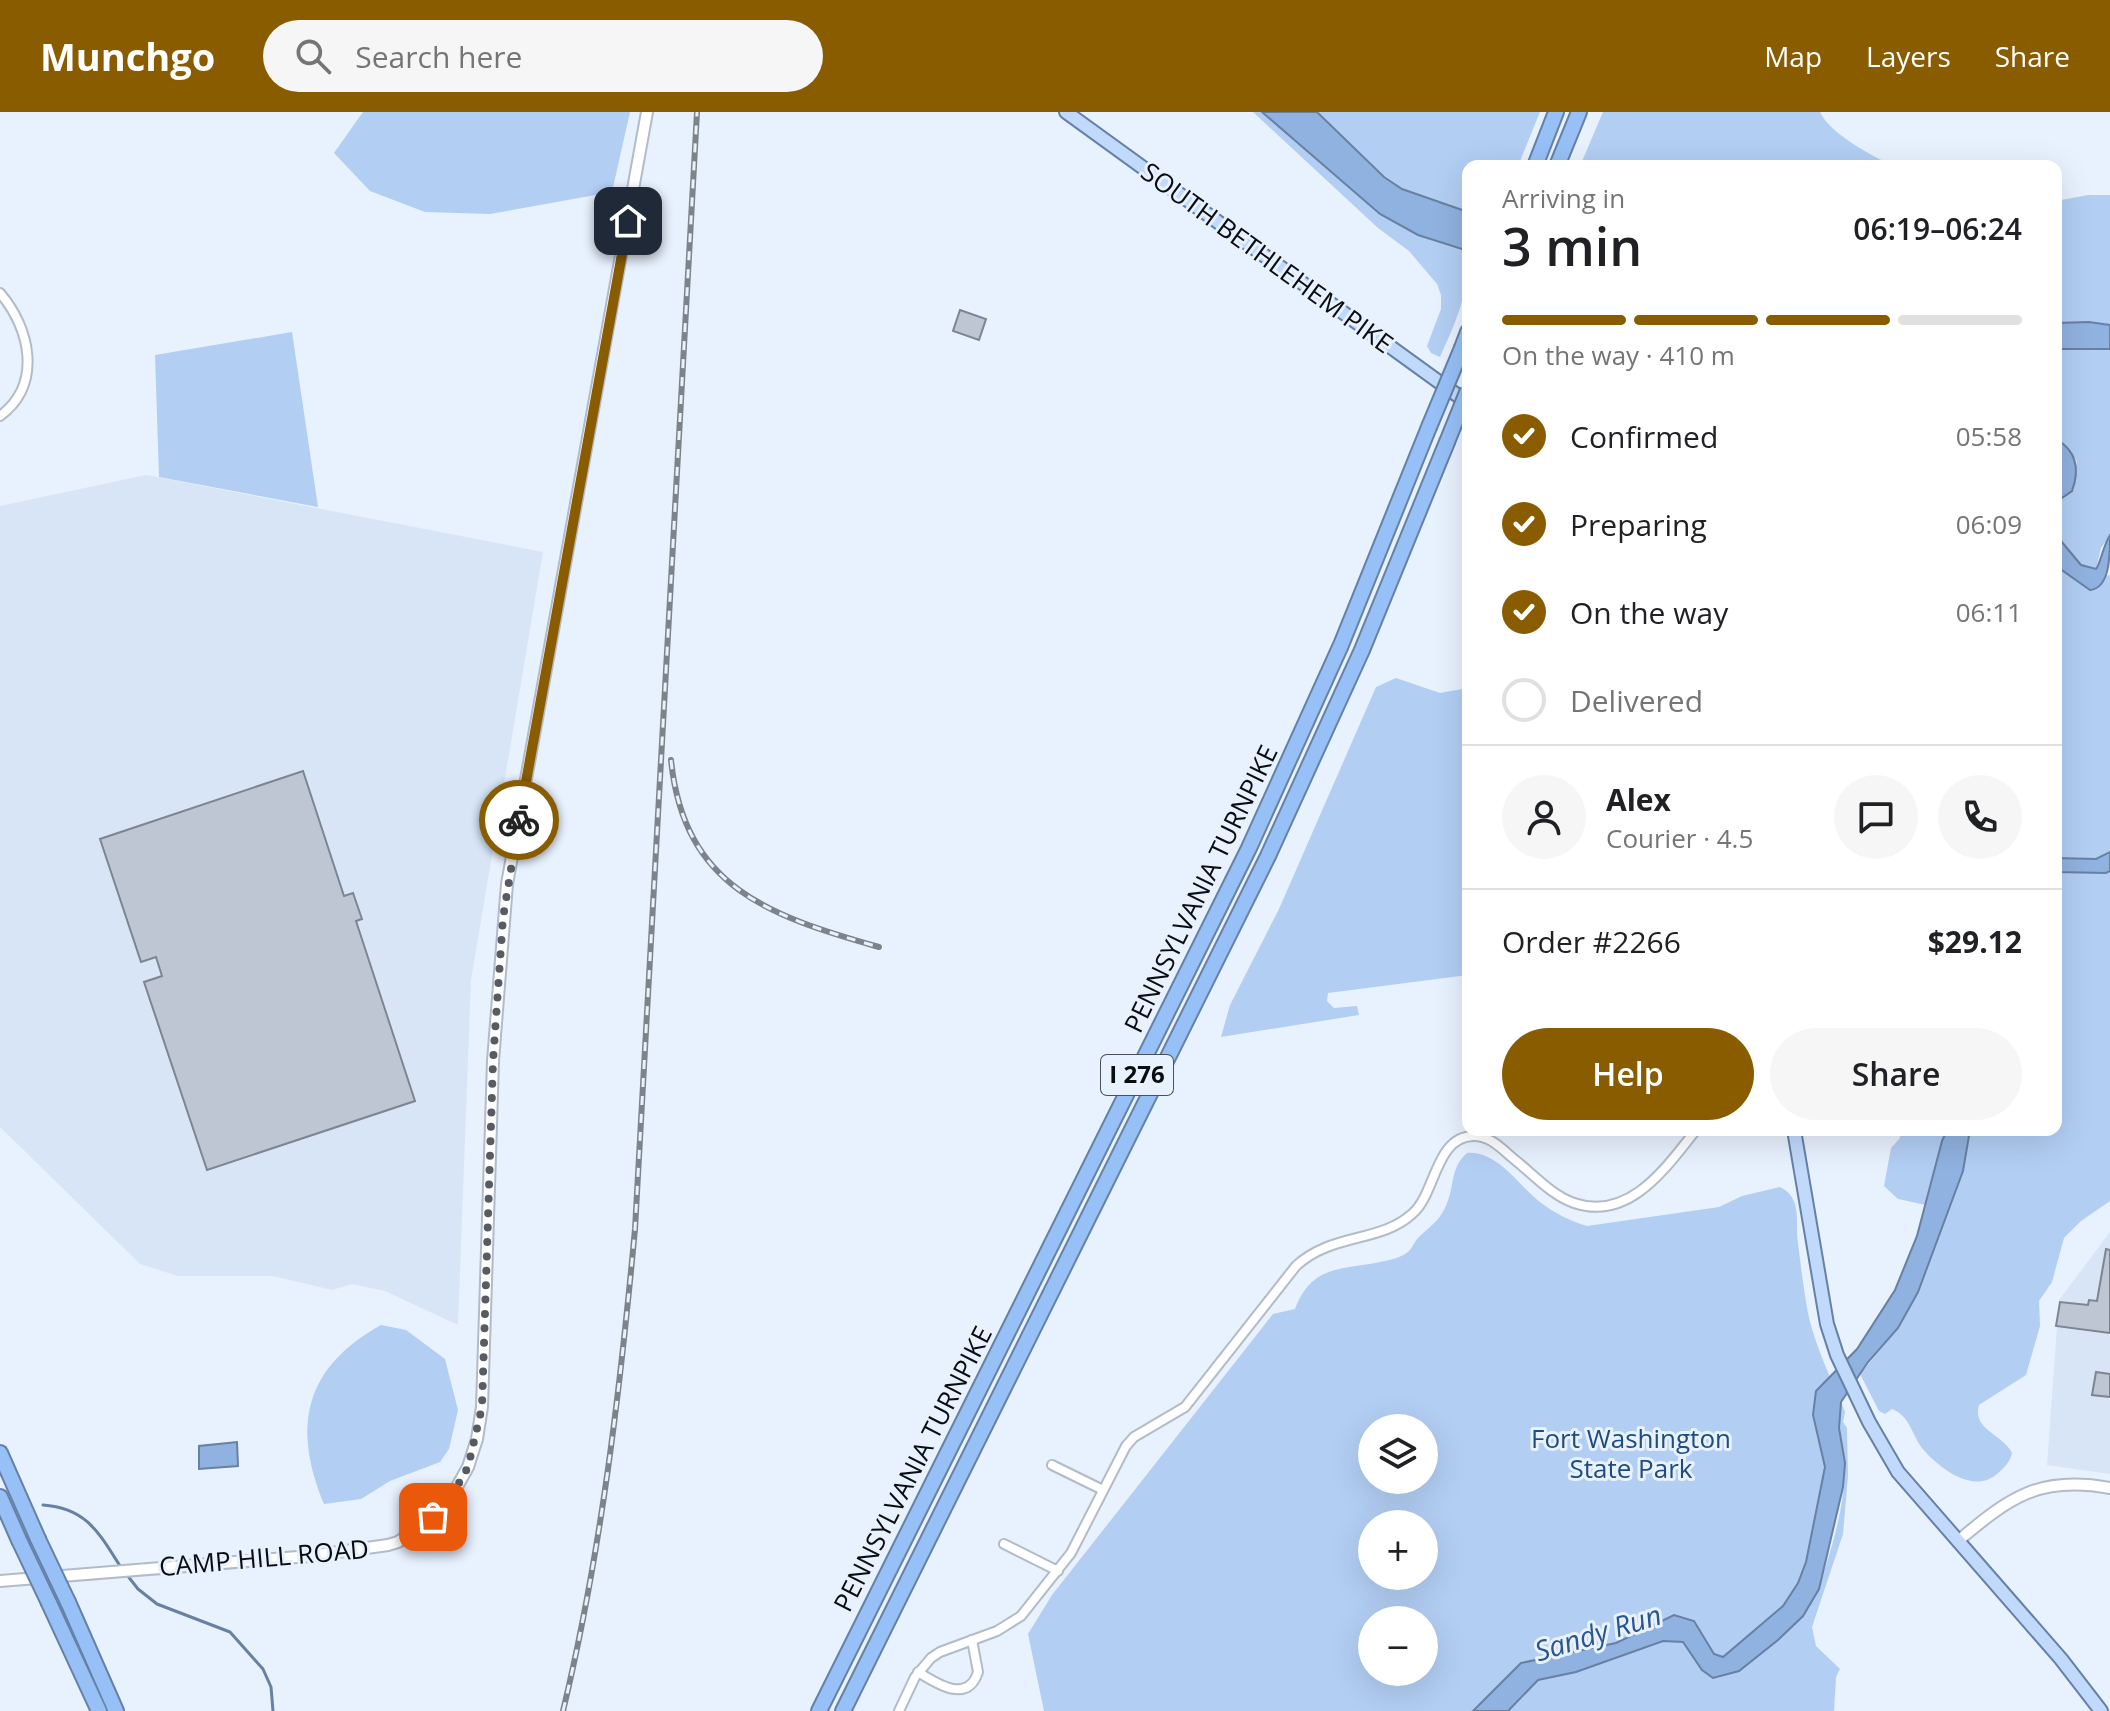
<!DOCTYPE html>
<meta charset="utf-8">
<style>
:root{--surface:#fff;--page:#f6f6f6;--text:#202124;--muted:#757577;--line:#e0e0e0;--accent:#8a5c00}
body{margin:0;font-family:"Open Sans",sans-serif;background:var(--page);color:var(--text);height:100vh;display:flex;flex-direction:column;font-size:30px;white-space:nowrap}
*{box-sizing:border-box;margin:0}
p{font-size:26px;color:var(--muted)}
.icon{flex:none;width:44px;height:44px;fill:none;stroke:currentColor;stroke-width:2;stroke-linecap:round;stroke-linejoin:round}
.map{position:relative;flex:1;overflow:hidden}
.details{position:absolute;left:1462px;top:48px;width:600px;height:976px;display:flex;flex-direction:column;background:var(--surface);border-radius:16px;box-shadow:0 8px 32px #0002}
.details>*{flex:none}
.buttons{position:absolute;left:1358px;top:1302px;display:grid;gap:16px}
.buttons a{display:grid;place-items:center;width:80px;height:80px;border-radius:50%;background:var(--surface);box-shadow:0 8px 32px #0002;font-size:40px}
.pin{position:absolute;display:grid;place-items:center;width:68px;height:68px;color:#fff;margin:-34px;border-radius:16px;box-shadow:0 4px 12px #0006}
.courier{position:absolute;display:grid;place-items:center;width:80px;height:80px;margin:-40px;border:6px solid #8a5c00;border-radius:50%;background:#fff;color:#222;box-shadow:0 2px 10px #0007}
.summary em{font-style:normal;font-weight:600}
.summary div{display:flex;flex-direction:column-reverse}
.summary{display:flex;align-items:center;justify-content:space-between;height:136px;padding:0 40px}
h1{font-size:52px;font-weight:600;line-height:60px}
.bar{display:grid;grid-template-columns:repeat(4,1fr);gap:12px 8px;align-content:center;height:96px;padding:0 40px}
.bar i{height:10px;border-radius:6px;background:var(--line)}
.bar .selected{background:var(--accent)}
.bar p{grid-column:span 4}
.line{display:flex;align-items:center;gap:20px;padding:0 40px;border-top:2px solid var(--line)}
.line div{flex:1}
.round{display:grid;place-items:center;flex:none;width:84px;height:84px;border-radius:42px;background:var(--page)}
ol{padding:0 40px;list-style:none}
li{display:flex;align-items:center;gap:24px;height:88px}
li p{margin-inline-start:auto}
li .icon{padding:8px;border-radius:50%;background:var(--accent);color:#fff;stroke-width:4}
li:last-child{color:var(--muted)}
li i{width:44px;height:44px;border:4px solid var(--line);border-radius:50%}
.primary-button{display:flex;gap:16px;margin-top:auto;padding:16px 40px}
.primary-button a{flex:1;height:92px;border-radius:48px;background:var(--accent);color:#fff;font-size:32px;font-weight:600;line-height:92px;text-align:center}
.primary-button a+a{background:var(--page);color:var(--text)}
header{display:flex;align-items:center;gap:48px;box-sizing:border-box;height:112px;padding:0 40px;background:var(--accent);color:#fff}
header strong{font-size:38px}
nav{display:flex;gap:44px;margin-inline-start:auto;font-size:28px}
.search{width:560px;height:72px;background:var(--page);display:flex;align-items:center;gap:20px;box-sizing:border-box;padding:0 28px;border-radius:44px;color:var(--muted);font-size:30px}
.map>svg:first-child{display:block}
</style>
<header>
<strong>Munchgo</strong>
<div class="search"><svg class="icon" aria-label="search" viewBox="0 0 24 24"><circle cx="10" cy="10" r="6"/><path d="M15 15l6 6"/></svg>Search here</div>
<nav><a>Map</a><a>Layers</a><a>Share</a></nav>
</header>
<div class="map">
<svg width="2110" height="1599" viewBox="0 0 2110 1599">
<rect width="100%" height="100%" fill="#e8f1fe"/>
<g fill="#d7e5f7">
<path d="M146,363L543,440L471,868L458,1213L385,1179L352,1172L332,1178L273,1164H178L140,1152L0,1015V394Z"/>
<path d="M2110,1120V1362L2047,1353L2059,1188Z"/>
</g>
<g fill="#b2cef3" fill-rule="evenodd">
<path d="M363,0H630L612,80L490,102L425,100L370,79L334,41Z"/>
<path d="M1253,0H1262L1380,102L1418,123L1468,139C1468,184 1458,205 1440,245L1431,241L1427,234L1441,197V183L1437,172L1409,139L1378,116Z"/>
<path d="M1317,0H1540L1518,54H1468V100L1402,77L1384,65Z"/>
<path d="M1603,0H1820C1830,22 1872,44 1894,54H1580Z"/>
<path d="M2088,83H2110V213L2056,211V89Z"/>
<path d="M292,220L318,395L159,365L155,243Z"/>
<path d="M2056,237H2110V423L2101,436L2096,457L2081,453L2056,423V390L2072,378L2077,349L2063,331L2056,327Z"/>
<path d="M2056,454L2077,469L2110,463V1089L2081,1109L2064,1126L2052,1170L2039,1189L2040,1214L2026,1263L1979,1293C1972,1318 2003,1322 2012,1341C2010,1351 2001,1359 1993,1365C1969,1380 1937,1354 1922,1336C1911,1321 1910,1304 1892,1297L1885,1302L1879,1299L1860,1262L1898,1216L1918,1180L1963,1059L1970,1018H2056Z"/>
<path d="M1396,566L1440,581L1468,576V863L1328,881L1327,889L1334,896L1357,894L1359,903L1221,925L1230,893L1279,797L1376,575Z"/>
<path d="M1900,1018H1947L1926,1093L1898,1087L1884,1074L1891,1036L1900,1026Z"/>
<path d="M1467,1041C1497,1038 1519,1074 1540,1090C1554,1101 1570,1109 1587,1114L1719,1095L1742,1084L1780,1075C1803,1086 1795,1111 1798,1131C1801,1156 1804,1181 1809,1206C1817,1238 1832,1269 1845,1300L1843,1310L1847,1316L1848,1364L1843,1422L1812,1515L1816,1534L1840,1557L1836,1565L1834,1599H1044L1028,1522L1052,1483L1273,1202L1295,1197C1312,1152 1342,1158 1380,1150C1390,1148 1401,1146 1409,1139C1413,1135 1415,1128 1420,1124C1431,1114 1442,1106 1447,1091C1455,1072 1450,1056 1467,1041ZM1372,1316H1424V1368H1372ZM1841,1333C1852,1379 1832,1432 1819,1477ZM1372,1412H1424V1464H1372ZM1372,1508H1424V1560H1372Z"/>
<path d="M381,1213L406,1218L445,1247L458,1298L449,1337L440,1350L390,1369L361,1387L324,1392C292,1314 304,1256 381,1213Z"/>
</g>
<g fill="#90b2e0" stroke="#6880a2" stroke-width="2">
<path d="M1262,0H1317L1384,65L1402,77L1468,100V139L1418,123L1380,102Z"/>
<path d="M2089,210L2110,213V237H2056V211Z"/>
<path d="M2056,327C2077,339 2080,357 2072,379L2056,390V372L2061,358L2056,351Z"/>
<path d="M2056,423L2081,453L2096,457C2100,453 2103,434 2110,423C2110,444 2110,476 2090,478L2056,454Z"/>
<path d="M2110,740V759L2106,761L2056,760V746L2096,747Z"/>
<path d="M1947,1018H1970L1963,1059L1918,1180L1898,1216L1868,1250L1841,1290L1839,1316L1845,1351L1843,1375L1819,1477L1803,1504L1778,1528L1739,1559L1713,1566L1702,1558L1683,1530L1663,1529L1576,1560L1538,1568L1508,1599H1473L1521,1551L1616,1531L1674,1503L1694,1509L1714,1542L1723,1545L1783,1494L1798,1471L1806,1450L1825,1355L1813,1303L1816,1279L1857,1237L1895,1178L1917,1124L1942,1029Z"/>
<path d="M237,1330L238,1354L199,1357V1334Z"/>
</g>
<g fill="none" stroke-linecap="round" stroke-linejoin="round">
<g stroke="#6880a2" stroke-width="3">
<path d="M43,1393C88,1396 100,1423 122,1457"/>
<path d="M127,1463L138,1477L157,1492L230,1520L263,1557L271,1575L273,1599"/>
</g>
</g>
<g fill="#bdc6d2" stroke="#7d8590" stroke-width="2">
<path d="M960,198L986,207L979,228L953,219Z"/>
<path d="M303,659L344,784L353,781L362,807L356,809L415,989L207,1058L144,870L162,864L156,845L141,850L100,727Z"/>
<path d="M2106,1137L2110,1138V1221L2056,1214L2060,1190L2088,1193L2089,1188L2097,1189Z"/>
<path d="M2096,1260L2110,1262V1285L2092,1283Z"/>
</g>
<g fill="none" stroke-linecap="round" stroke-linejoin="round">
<defs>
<g id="minor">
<path d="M0,181C30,216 43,272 0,304"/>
<path d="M1052,1353L1103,1378"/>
<path d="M1004,1432L1058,1459"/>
<path d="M918,1560C937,1572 968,1592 978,1560L972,1528"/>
<path d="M899,1599L915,1565L931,1546L940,1540L997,1519L1021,1504L1071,1441L1126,1334L1134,1325L1185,1295L1296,1154C1331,1121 1380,1131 1412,1102C1436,1082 1435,1025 1473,1024C1490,1023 1503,1038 1515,1048C1533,1062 1551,1083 1574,1091C1630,1110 1667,1054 1696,1018"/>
</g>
<g id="tertiary">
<path d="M1958,1429C2010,1385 2040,1363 2110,1376"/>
<path d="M0,1469L310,1444L388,1433L398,1430L433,1405L454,1380L468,1355L477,1327L482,1295L493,949L507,772L647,0"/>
</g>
<g id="primary">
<path d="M1066,0L1468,291"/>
<path d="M1794,1018L1827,1212L1837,1243L1869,1310L1898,1360L2061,1547L2101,1599"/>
</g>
<g id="motorway">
<path d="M1535,54L1556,0"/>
<path d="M1557,54L1579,0"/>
<path d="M1462,236L1468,220"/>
<path d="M0,1341L38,1427"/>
<path d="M0,1385L19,1428"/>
<path d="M68,1490L116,1599"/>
<path d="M49,1491L99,1599"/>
<path d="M819,1599L1249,736L1341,533L1429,315"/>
<path d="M843,1599L1268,744L1362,538L1447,330"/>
</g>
</defs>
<use href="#minor" stroke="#b2bbc7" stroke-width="12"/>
<use href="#tertiary" stroke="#b2bbc7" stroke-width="14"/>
<use href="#primary" stroke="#6581a6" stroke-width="16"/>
<use href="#motorway" stroke="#6581a6" stroke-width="18"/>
<use href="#minor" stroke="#fff" stroke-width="8"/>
<use href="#tertiary" stroke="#fff" stroke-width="10"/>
<use href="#primary" stroke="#c1d9fa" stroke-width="12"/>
<use href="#motorway" stroke="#97c0f7" stroke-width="14"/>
<defs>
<g id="rail">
<path d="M671,648C684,776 770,804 879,835"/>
<path d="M563,1599C601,1441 620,1279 635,1117L697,0"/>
</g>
</defs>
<use href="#rail" stroke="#7d838b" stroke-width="6"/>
<use href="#rail" stroke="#e8f1fe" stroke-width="3" stroke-dasharray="9" stroke-linecap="butt"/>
<defs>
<g id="motorway-bridge">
<path d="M1429,315L1462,236"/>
<path d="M1447,330L1468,278"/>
<path d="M38,1427L68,1490"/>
<path d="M19,1428L49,1491"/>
</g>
</defs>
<use href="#motorway-bridge" stroke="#6581a6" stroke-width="18" stroke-linecap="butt"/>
<use href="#motorway-bridge" stroke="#97c0f7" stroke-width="14"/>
</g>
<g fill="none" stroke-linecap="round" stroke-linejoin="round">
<path stroke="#575c63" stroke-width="8" stroke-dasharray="0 14.4" d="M433,1405L454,1380L468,1355L482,1295L493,949L503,806L519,708"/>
<path stroke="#8a5c00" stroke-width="10" d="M519,708L628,109"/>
</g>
<g text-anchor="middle" stroke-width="6" stroke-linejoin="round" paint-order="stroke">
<rect fill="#e8f1fe" stroke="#4c5157" stroke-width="2" x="1101" y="943" width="72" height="40" rx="6"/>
<g font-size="24" font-weight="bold" fill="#090c10">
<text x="1137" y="971">I 276</text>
</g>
<g font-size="26" fill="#090c10" stroke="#e8f1fe">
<text transform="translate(1267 146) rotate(36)" y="9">SOUTH BETHLEHEM PIKE</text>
<text transform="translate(1201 777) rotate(-64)" y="9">PENNSYLVANIA TURNPIKE</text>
<text transform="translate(913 1357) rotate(-63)" y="9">PENNSYLVANIA TURNPIKE</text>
<text transform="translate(264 1446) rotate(-5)" y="9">CAMP HILL ROAD</text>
</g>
<g font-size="26" fill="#1f4b83" stroke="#e8f1fe">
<text x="1631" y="1336">Fort Washington<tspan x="1631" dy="30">State Park</tspan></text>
</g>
<g font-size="28" font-style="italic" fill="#2a568f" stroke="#e8f1fe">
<text transform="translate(1598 1521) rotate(-17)" y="10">Sandy Run</text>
</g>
</g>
</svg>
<div class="buttons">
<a><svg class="icon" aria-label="layers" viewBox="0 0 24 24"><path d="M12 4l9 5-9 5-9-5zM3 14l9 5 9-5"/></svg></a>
<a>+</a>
<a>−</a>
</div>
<div class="pin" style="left:433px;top:1405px;background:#ea580c"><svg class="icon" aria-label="bag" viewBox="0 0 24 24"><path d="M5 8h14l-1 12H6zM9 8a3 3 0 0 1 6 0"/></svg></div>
<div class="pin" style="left:628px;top:109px;background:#1f2937"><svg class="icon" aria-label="home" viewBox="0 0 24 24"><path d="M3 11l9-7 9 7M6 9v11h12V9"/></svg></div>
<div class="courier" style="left:519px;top:708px"><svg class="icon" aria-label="bike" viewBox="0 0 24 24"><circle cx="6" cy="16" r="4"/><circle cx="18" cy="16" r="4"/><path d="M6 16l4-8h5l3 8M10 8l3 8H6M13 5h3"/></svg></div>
<section class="details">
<div class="summary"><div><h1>3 min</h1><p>Arriving in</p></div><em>06:19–06:24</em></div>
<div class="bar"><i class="selected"></i><i class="selected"></i><i class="selected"></i><i></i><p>On the way · 410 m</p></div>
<ol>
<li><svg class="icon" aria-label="check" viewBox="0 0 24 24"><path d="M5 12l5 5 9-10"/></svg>Confirmed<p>05:58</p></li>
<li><svg class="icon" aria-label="check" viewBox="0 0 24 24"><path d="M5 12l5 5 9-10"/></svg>Preparing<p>06:09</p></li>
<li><svg class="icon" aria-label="check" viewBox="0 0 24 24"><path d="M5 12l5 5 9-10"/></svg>On the way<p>06:11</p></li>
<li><i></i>Delivered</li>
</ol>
<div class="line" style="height:144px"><a class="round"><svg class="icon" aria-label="person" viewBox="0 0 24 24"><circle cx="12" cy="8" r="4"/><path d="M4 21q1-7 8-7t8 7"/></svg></a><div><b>Alex</b><p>Courier · 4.5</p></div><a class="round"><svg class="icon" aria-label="chat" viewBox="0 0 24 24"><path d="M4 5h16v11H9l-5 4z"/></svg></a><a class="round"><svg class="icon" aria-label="phone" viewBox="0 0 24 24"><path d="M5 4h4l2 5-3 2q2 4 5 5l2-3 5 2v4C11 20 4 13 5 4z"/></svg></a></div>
<div class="line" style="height:104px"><div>Order #2266</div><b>$29.12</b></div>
<div class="primary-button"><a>Help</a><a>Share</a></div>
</section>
</div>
